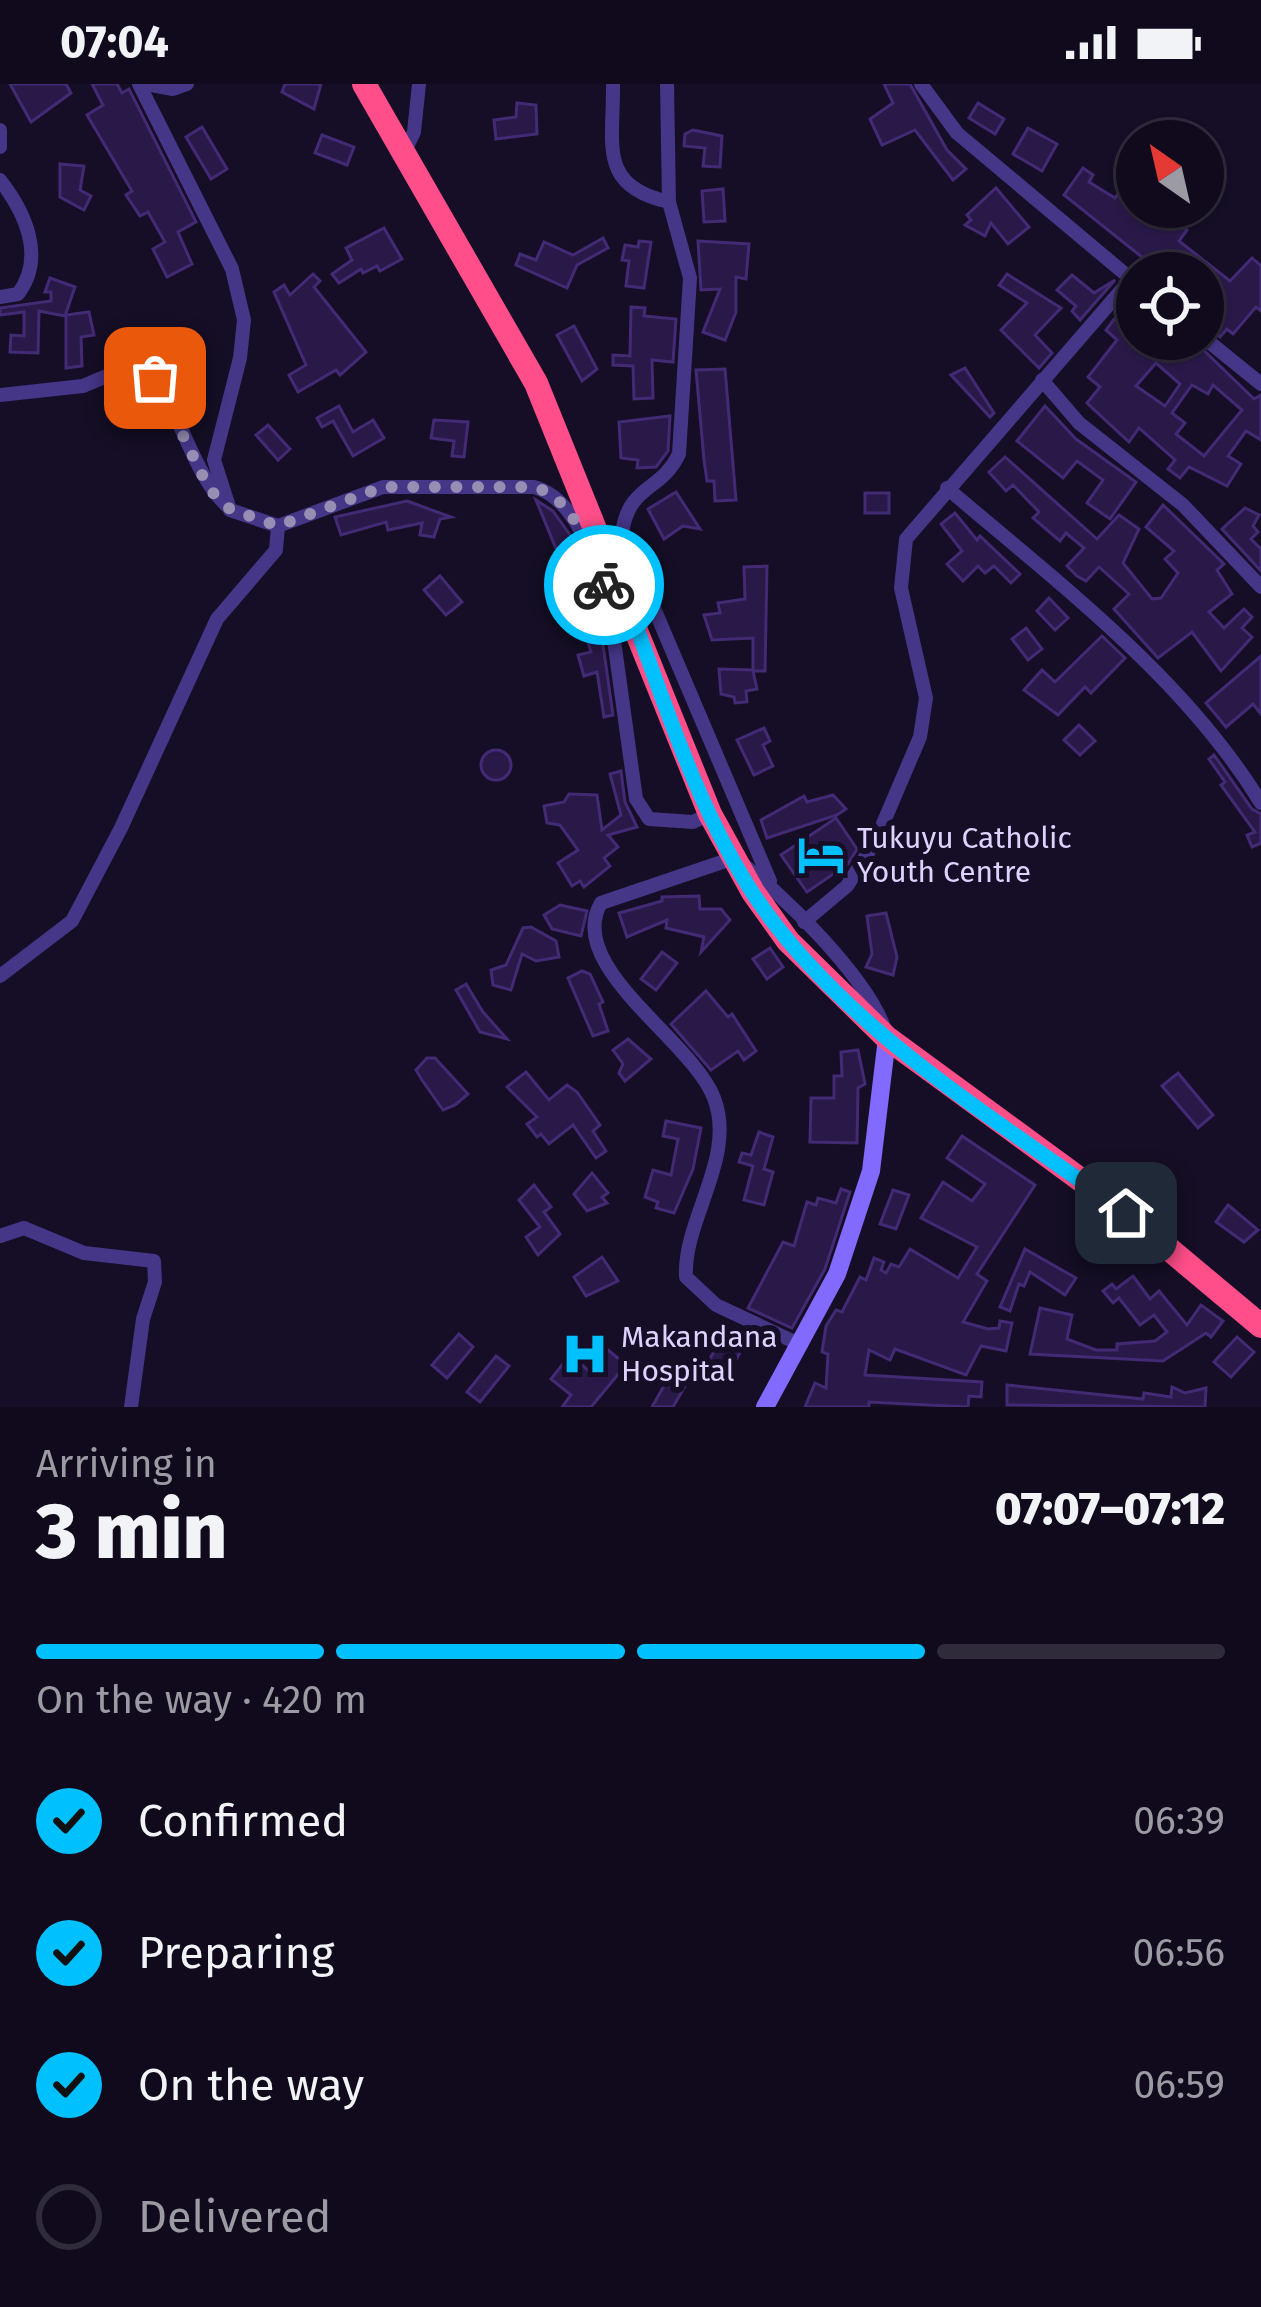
<!DOCTYPE html>
<meta charset="utf-8">
<style>
:root{--surface:#100a1c;--page:#191325;--text:#f1f3f6;--muted:#9c9aa3;--line:#302b3b;--accent:#00c0fe}
body{margin:0;font-family:"Fira Sans",sans-serif;background:var(--page);color:var(--text);height:100vh;display:flex;flex-direction:column;font-size:45px;white-space:nowrap}
*{box-sizing:border-box;margin:0}
p{font-size:39px;color:var(--muted)}
.icon{flex:none;width:66px;height:66px;fill:none;stroke:currentColor;stroke-width:2;stroke-linecap:round;stroke-linejoin:round}
.map{position:relative;height:1323px;overflow:hidden}
.drawer{display:flex;flex-direction:column;background:var(--surface);flex:1}
.drawer>*{flex:none}
.needle{width:78px;rotate:326deg}
.controls{position:absolute;left:1116px;top:36px;display:grid;gap:24px}
.controls a{display:grid;place-items:center;width:108px;height:108px;border-radius:50%;background:var(--surface);box-shadow:0 3px 9px #0004,0 0 0 3px var(--line);font-size:60px}
.pin{position:absolute;display:grid;place-items:center;width:102px;height:102px;color:#fff;margin:-51px;border-radius:24px;box-shadow:0 6px 18px #0006}
.courier{position:absolute;display:grid;place-items:center;width:120px;height:120px;margin:-60px;border:9px solid #00c0fe;border-radius:50%;background:#fff;color:#222;box-shadow:0 3px 15px #0007}
.overview em{font-style:normal;font-weight:800}
.overview div{display:flex;flex-direction:column-reverse}
.overview{display:flex;align-items:center;justify-content:space-between;height:204px;padding:0 36px}
h1{font-size:78px;font-weight:800;line-height:90px}
.bar{display:grid;grid-template-columns:repeat(4,1fr);gap:18px 12px;align-content:center;height:144px;padding:0 36px}
.bar i{height:15px;border-radius:9px;background:var(--line)}
.bar .on{background:var(--accent)}
.bar p{grid-column:span 4}
ol{padding:0 36px;list-style:none}
li{display:flex;align-items:center;gap:36px;height:132px}
li p{margin-inline-start:auto}
li .icon{padding:12px;border-radius:50%;background:var(--accent);color:#111;stroke-width:4}
li:last-child{color:var(--muted)}
li i{width:66px;height:66px;border:6px solid var(--line);border-radius:50%}
.status{display:flex;justify-content:space-between;align-items:center;height:84px;padding:0 60px;background:var(--surface);direction:ltr}
.status svg{height:33px;fill:currentColor}
.map>svg:first-child{display:block}
</style>
<div class="status"><b>07:04</b><svg viewBox="0 0 49 12"><path d="M0 12V9h3v3zM5 12V6h3v6zM10 12V3h3v9zM15 12V0h3v12zM26 1h20v11H26zM47 4h2v5h-2z"/></svg></div>
<div class="map">
<svg width="1261" height="1323" viewBox="0 0 1261 1323">
<rect width="100%" height="100%" fill="#150e26"/>
<g fill="#291948" stroke="#432a75" stroke-width="3" fill-rule="evenodd">
<path d="M10,0H66L71,9L31,38Z"/>
<path d="M92,0H117L122,9L129,5L196,138L178,148L192,180L167,193L153,165L165,158L148,128L140,132L126,111L132,107L87,31L103,21Z"/>
<path d="M285,0H321L314,25L282,8Z"/>
<path d="M884,0H910L947,66L966,85L953,96L915,46L882,61L870,35L893,19Z"/>
<path d="M517,19L536,21L537,50L496,55L494,36L516,33Z"/>
<path d="M978,19L1004,35L995,50L969,34Z"/>
<path d="M202,43L227,85L211,95L186,53Z"/>
<path d="M1028,44L1057,60L1042,87L1013,70Z"/>
<path d="M693,46L722,52L720,83L703,82L705,64L684,62L685,50Z"/>
<path d="M322,51L354,63L347,81L315,69Z"/>
<path d="M60,80L84,82L80,106L91,112L84,126L60,113Z"/>
<path d="M1083,84L1093,91L1089,98L1115,114L1118,110L1160,136L1165,130L1187,146L1179,157L1230,197L1252,174L1261,182V227L1256,223L1233,250L1227,245L1220,253L1206,242L1203,235L1210,227L1205,222L1219,207L1203,189H1162L1064,111Z"/>
<path d="M996,104L1029,143L1008,160L991,139L985,152L965,141L971,136L967,131Z"/>
<path d="M723,105L725,137L704,138L702,107Z"/>
<path d="M384,144L402,175L380,187L377,182L363,189L361,185L339,199L332,190L352,176L346,164Z"/>
<path d="M603,154L608,164L577,181L567,204L516,181L520,170L536,176L544,158L573,171Z"/>
<path d="M639,157L651,158L644,204L626,202L629,177L622,176L625,161L638,163Z"/>
<path d="M698,157L749,160L746,195L736,193V228L725,256L703,248L720,205L701,206Z"/>
<path d="M313,190L320,197L314,203L366,268L340,291L336,286L298,308L289,291L306,281L274,208L284,201L290,211Z"/>
<path d="M1007,190L1061,224L1035,251L1052,269L1039,284L1001,246L1027,219L999,201Z"/>
<path d="M1072,191L1094,209L1115,196L1080,236L1072,227L1076,222L1057,206Z"/>
<path d="M50,194L75,203L65,232L39,227L38,269L10,268L11,251L24,252V228L0,231V224L51,217V208H45Z"/>
<path d="M1131,213L1137,217V255H1192L1254,315L1261,311V356L1246,347L1228,372L1241,380L1227,402L1189,383L1180,394L1168,385L1175,376L1139,344L1129,358L1087,319L1100,303L1088,293L1117,256L1106,246ZM1156,279L1180,300L1165,322L1136,302ZM1192,301L1208,310L1213,301L1242,326L1204,372L1176,350L1185,339L1172,329Z"/>
<path d="M631,223L645,224L644,232L676,235L673,278L652,276L653,314L634,315L633,282L613,281V271L630,272Z"/>
<path d="M89,228L94,251L81,253L82,282L66,284V231Z"/>
<path d="M574,242L597,285L582,297L557,251Z"/>
<path d="M965,284L994,329L990,333L951,291Z"/>
<path d="M725,285L736,416L715,417L714,397H707L704,376L696,286Z"/>
<path d="M339,322L353,348L373,336L384,354L353,372L333,337L322,343L317,334Z"/>
<path d="M1045,322L1076,355L1136,398L1110,435L1087,419L1103,396L1077,377L1063,394L1017,357Z"/>
<path d="M670,332L668,367L656,383L637,384L638,376L621,374L619,338Z"/>
<path d="M434,336L468,338L464,373L452,372L454,357L431,354Z"/>
<path d="M268,341L290,365L278,376L256,351Z"/>
<path d="M1005,373L1097,455L1119,431L1139,445L1123,479L1152,515L1161,514L1178,489L1165,475L1174,467L1146,443L1163,421L1224,480L1217,486L1232,510L1209,528L1224,544L1244,525L1252,533L1242,544L1252,553L1221,587L1192,548L1158,574L1114,525L1129,510L1099,483L1086,497L1077,492L1067,482L1084,464L1066,449L1060,457L1033,434L1039,428L1013,401L1006,407L989,388Z"/>
<path d="M676,408L700,445L683,442L664,455L648,425Z"/>
<rect x="865" y="409" width="24" height="20"/>
<path d="M536,416L553,427L570,451L599,528L577,535L564,496L568,494Z"/>
<path d="M407,417L451,433L440,435L434,453L420,451L422,439L388,446L386,438L341,451L335,433Z"/>
<path d="M1245,424L1259,431L1253,442L1258,448L1251,455L1261,465V487L1222,445Z"/>
<path d="M955,429L977,456L980,452L1020,490L1011,499L994,482L985,489L978,482L963,497L947,480L962,467L941,440Z"/>
<path d="M767,482L765,587H753L757,605L746,607L747,618L735,619L734,613L721,610L719,585L753,586V554L712,556L704,531L720,529L718,519L745,515L744,483Z"/>
<path d="M440,492L462,518L446,531L424,506Z"/>
<path d="M1049,514L1068,534L1055,546L1037,527Z"/>
<path d="M1026,544L1042,565L1028,576L1012,555Z"/>
<path d="M1102,552L1125,574L1091,609L1085,603L1058,631L1024,606L1042,586L1055,598Z"/>
<path d="M602,554L613,631L604,633L597,588L584,592L578,571L591,568L588,558Z"/>
<path d="M1261,572V630L1253,620L1226,643L1206,619Z"/>
<path d="M1079,641L1095,657L1080,671L1064,656Z"/>
<path d="M764,644L770,657L763,661L773,682L754,691L737,656Z"/>
<circle cx="496" cy="681" r="15"/>
<path d="M1214,671L1252,725L1261,730V759L1252,763L1247,751L1255,748L1221,701L1225,698L1209,675Z"/>
<path d="M621,687L625,718L637,743L608,751L618,763L604,774L610,782L584,803L580,797L572,802L558,779L578,766L560,741L547,739L544,722L564,718L569,710L597,711L602,746L621,731L610,690Z"/>
<path d="M833,711L846,725L837,731L767,754L761,736L804,712L807,718Z"/>
<path d="M836,734L857,765L848,780L807,808L781,771Z"/>
<path d="M699,812L700,825H721L730,836L701,868L704,853L666,844L667,836L627,853L619,829L662,817V813Z"/>
<path d="M560,821L587,827L581,852L552,845L544,831Z"/>
<path d="M886,829L897,873L893,891L866,883L872,870L867,832Z"/>
<path d="M531,843L556,857L559,873L536,877L522,870L511,906L493,901L491,886L506,881L523,844Z"/>
<path d="M770,864L783,883L767,895L753,875Z"/>
<path d="M662,868L677,879L656,906L641,895Z"/>
<path d="M582,887L590,890L603,918L599,920L608,947L593,952L568,894Z"/>
<path d="M466,900L483,928L507,955L480,948L456,906Z"/>
<path d="M706,907L728,933L732,930L756,967L744,976L738,967L711,986L671,940Z"/>
<path d="M628,955L651,975L625,997L619,989L623,980L613,966Z"/>
<path d="M858,966L865,1000L858,1004L857,1059L810,1058L811,1014H834V992H842L841,968Z"/>
<path d="M427,974H435L468,1010L455,1021L443,1026L422,996L416,986Z"/>
<path d="M526,988L549,1016L567,1001L577,1008L600,1041L593,1047L606,1067L596,1074L573,1041L549,1060L541,1050L537,1053L527,1040L537,1033L507,1003Z"/>
<path d="M1178,989L1213,1031L1198,1044L1162,1002Z"/>
<path d="M666,1037L701,1044L693,1085L674,1129L656,1124L658,1118L645,1113L653,1086L671,1091L678,1055L663,1052Z"/>
<path d="M759,1048L773,1053L764,1085L773,1088L764,1121L744,1116L753,1082L739,1078L742,1069L751,1071Z"/>
<path d="M962,1052L1035,1101L977,1190L987,1197L963,1238L988,1245L999,1244L1000,1237L1012,1239L1006,1267L981,1262L966,1291L895,1265L890,1276L869,1266L865,1291L982,1298L981,1313L969,1312L968,1323L869,1318V1323H805L815,1299L826,1304L828,1270L822,1268L826,1242L836,1226L842,1228L860,1193L866,1196L874,1174L884,1178L881,1186L886,1189L891,1180L899,1183L910,1165L958,1194L977,1163L921,1134L943,1098L972,1117L985,1100L947,1074Z"/>
<path d="M592,1089L608,1109L602,1113L607,1119L587,1127L574,1110Z"/>
<path d="M534,1101L551,1123L544,1128L560,1150L538,1171L526,1153L540,1143L519,1116Z"/>
<path d="M841,1105L850,1108L825,1185L792,1244L748,1224L783,1158L794,1162L807,1118L816,1121L818,1114L836,1119Z"/>
<path d="M893,1106L909,1111L896,1145L880,1140Z"/>
<path d="M1228,1121L1258,1146L1244,1158L1216,1138Z"/>
<path d="M1025,1165L1076,1194L1065,1211L1030,1188L1024,1202L1019,1200L1010,1227L1000,1223Z"/>
<path d="M602,1173L618,1197L586,1212L574,1193Z"/>
<path d="M1133,1192L1150,1215L1159,1207L1187,1241L1201,1221L1223,1237L1211,1253L1206,1249L1163,1277L1030,1270L1040,1224L1072,1231L1067,1255L1096,1266H1117V1260L1155,1257L1167,1248L1154,1231L1140,1241L1119,1214L1113,1219L1103,1207L1112,1200L1116,1205Z"/>
<path d="M459,1250L473,1263L447,1294L432,1281Z"/>
<path d="M1237,1253L1254,1268L1231,1293L1214,1278Z"/>
<path d="M731,1254L744,1261L730,1287L709,1276L718,1261L725,1265Z"/>
<path d="M608,1266L626,1281L591,1323H562L571,1311L551,1295L570,1271L589,1287Z"/>
<path d="M496,1272L509,1282L480,1318L467,1308Z"/>
<path d="M675,1296L685,1302L673,1323H652L665,1300L671,1303Z"/>
<path d="M1007,1301L1143,1315L1144,1309L1171,1313L1172,1303L1185,1309L1206,1304L1205,1323L1007,1321Z"/>
</g>
<g fill="none" stroke-linecap="round" stroke-linejoin="round">
<g stroke="#453687" stroke-width="14">
<path d="M139,0L232,185L244,236L240,274L214,376L230,426L278,442L383,403H534C575,414 591,470 607,506L616,503"/>
<path d="M146,0L173,5L187,0"/>
<path d="M613,0C614,60 597,102 669,118"/>
<path d="M921,0L957,49L1137,200"/>
<path d="M0,46V63"/>
<path d="M403,71L414,48L419,0"/>
<path d="M0,96C25,128 46,173 18,210L0,213"/>
<path d="M1203,253L1261,300"/>
<path d="M1042,296L1079,339L1183,421L1261,503"/>
<path d="M0,311L83,302L133,281C182,311 185,382 227,422"/>
<path d="M947,404C1058,499 1184,593 1261,719"/>
<path d="M622,449L770,797"/>
<path d="M602,456L622,449C629,400 661,408 679,370L690,194L669,118L667,0"/>
<path d="M607,506L636,715L649,735L693,738L710,730"/>
<path d="M804,838L847,802L876,756L920,653L926,614L901,504L906,455L1131,195"/>
<path d="M0,892L72,837L121,744L217,535L276,466L278,442"/>
<path d="M0,1152L24,1144L84,1169L154,1177L155,1198L143,1235L131,1323"/>
<path d="M801,1261L716,1221L686,1193C683,1135 737,1074 714,1014C692,956 564,882 601,819L734,774C780,806 871,897 886,949"/>
</g>
<path stroke="#836aff" stroke-width="18" d="M765,1323L837,1190L871,1087L887,954"/>
<path stroke="#ff4e89" stroke-width="24" d="M364,0L536,299L710,730L753,808L788,857L887,954L1126,1129L1261,1242"/>
</g>
<g fill="none" stroke-linecap="round" stroke-linejoin="round">
<path stroke="#988eb3" stroke-width="12" stroke-dasharray="0 21.6" d="M155,294L209,405L230,425L278,442L383,403H534C574,414 589,466 604,501"/>
<path stroke="#00c0fe" stroke-width="15" d="M604,501L607,506L621,502C661,605 693,718 754,811C844,946 998,1036 1126,1129"/>
</g>
<defs>
<symbol id="hotel-bare" viewBox="-9 -9 18 18"><path d="M-6-4.5h1.5V1H6V5H4.5V3h-9V5H-6ZM-4 0a1.8 1.8 0 1 1 3.6 0ZM.5 0V-2.5h3Q6-2.5 6 0Z" fill="#00c0fe" stroke="#150e26" stroke-width="2.5" paint-order="stroke"/></symbol>
<symbol id="hospital-bare" viewBox="-9 -9 18 18"><path d="M-5-5h3v3.5h4V-5h3V5h-3V1.5h-4V5h-3Z" fill="#00c0fe" stroke="#150e26" stroke-width="2.5" paint-order="stroke"/></symbol>
</defs>
<g fill-rule="evenodd">
<use href="#hotel-bare" x="788" y="738" width="66" height="66"/>
<use href="#hospital-bare" x="552" y="1237" width="66" height="66"/>
</g>
<g text-anchor="middle" stroke-width="12" stroke-linejoin="round" paint-order="stroke">
<g font-size="30" fill="#ded3ff" stroke="#150e26" text-anchor="start">
<text x="857" y="764">Tukuyu Catholic<tspan x="857" dy="34">Youth Centre</tspan></text>
<text x="621" y="1263">Makandana<tspan x="621" dy="34">Hospital</tspan></text>
</g>
</g>
</svg>
<div class="controls">
<a><svg class="needle" viewBox="-14 -14 28 28"><path d="M0-13l5 13h-10z" fill="#e53935"/><path d="M0 13l5-13h-10z" fill="#9c9aa3"/></svg></a>
<a><svg class="icon" aria-label="locate" viewBox="0 0 24 24"><circle cx="12" cy="12" r="6"/><path d="M12 2v4M12 18v4M2 12h4M18 12h4"/></svg></a>
</div>
<div class="pin" style="left:155px;top:294px;background:#ea580c"><svg class="icon" aria-label="bag" viewBox="0 0 24 24"><path d="M5 8h14l-1 12H6zM9 8a3 3 0 0 1 6 0"/></svg></div>
<div class="pin" style="left:1126px;top:1129px;background:#1f2937"><svg class="icon" aria-label="home" viewBox="0 0 24 24"><path d="M3 11l9-7 9 7M6 9v11h12V9"/></svg></div>
<div class="courier" style="left:604px;top:501px"><svg class="icon" aria-label="bike" viewBox="0 0 24 24"><circle cx="6" cy="16" r="4"/><circle cx="18" cy="16" r="4"/><path d="M6 16l4-8h5l3 8M10 8l3 8H6M13 5h3"/></svg></div>
</div>
<section class="drawer">
<div class="overview"><div><h1>3 min</h1><p>Arriving in</p></div><em>07:07–07:12</em></div>
<div class="bar"><i class="on"></i><i class="on"></i><i class="on"></i><i></i><p>On the way · 420 m</p></div>
<ol>
<li><svg class="icon" aria-label="check" viewBox="0 0 24 24"><path d="M5 12l5 5 9-10"/></svg>Confirmed<p>06:39</p></li>
<li><svg class="icon" aria-label="check" viewBox="0 0 24 24"><path d="M5 12l5 5 9-10"/></svg>Preparing<p>06:56</p></li>
<li><svg class="icon" aria-label="check" viewBox="0 0 24 24"><path d="M5 12l5 5 9-10"/></svg>On the way<p>06:59</p></li>
<li><i></i>Delivered</li>
</ol>
</section>
